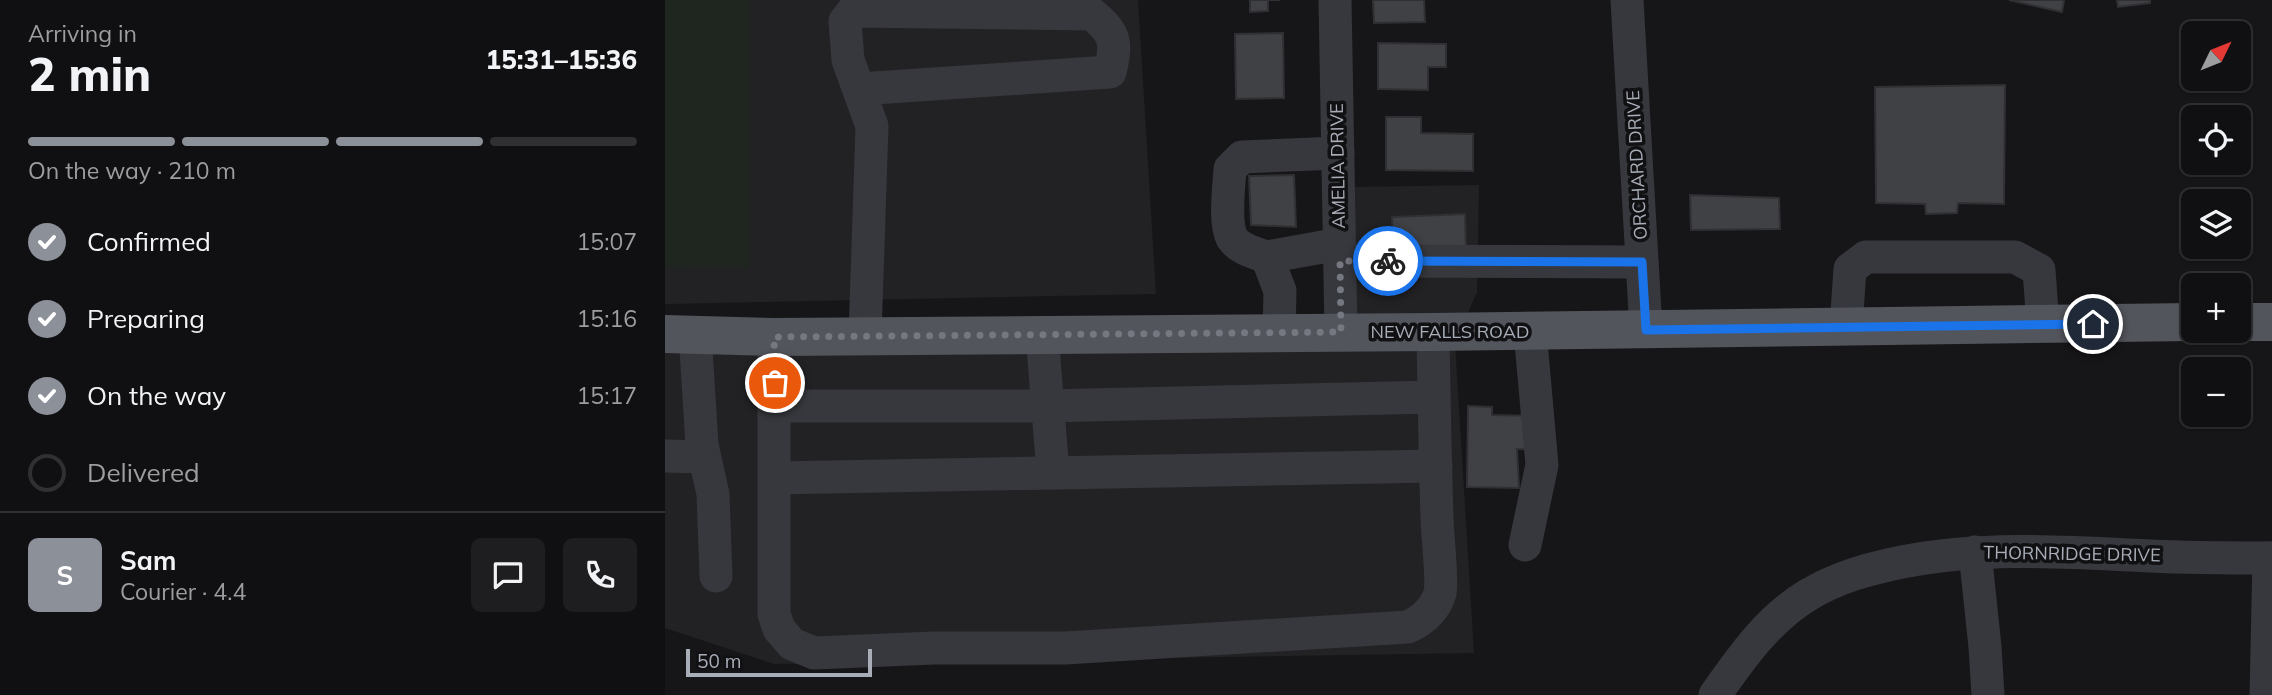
<!DOCTYPE html>
<meta charset="utf-8">
<style>
:root{--surface:#101012;--page:#1e1e20;--text:#f1f3f6;--muted:#9c9d9f;--line:#303032;--accent:#8c9099}
body{margin:0;font-family:Mulish,sans-serif;background:var(--page);color:var(--text);height:100vh;display:flex;flex-direction:column;font-size:26px;white-space:nowrap}
*{box-sizing:border-box;margin:0}
p{font-size:23px;color:var(--muted)}
.icon{flex:none;width:38px;height:38px;fill:none;stroke:currentColor;stroke-width:2;stroke-linecap:round;stroke-linejoin:round}
.map{position:relative;flex:1;overflow:hidden}
.drawer{display:flex;flex-direction:column;background:var(--surface);width:665px}
.drawer>*{flex:none}
.needle{width:46px;rotate:47deg}
.controls{position:absolute;left:1516px;top:21px;display:grid;gap:14px}
.controls a{display:grid;place-items:center;width:70px;height:70px;border-radius:10px;background:var(--surface);box-shadow:0 2px 5px #0004,0 0 0 2px var(--line);font-size:35px}
.scale{position:absolute;left:21px;bottom:18px;width:186px;box-sizing:border-box;padding-left:7px;border:4px solid #a8adb8;border-top:0;font-size:19px;line-height:24px;white-space:nowrap;color:#a8adb8;-webkit-text-stroke:5px #111113;paint-order:stroke}
.pin{position:absolute;display:grid;place-items:center;width:60px;height:60px;color:#fff;margin:-30px;border:4px solid #fff;border-radius:50%;box-shadow:0 2px 7px #0007}
.courier{position:absolute;display:grid;place-items:center;width:70px;height:70px;margin:-35px;border:5px solid #1a73e8;border-radius:50%;background:#fff;color:#222;box-shadow:0 2px 9px #0007}
.head em{font-style:normal;font-weight:800}
.head div{display:flex;flex-direction:column-reverse}
.head{display:flex;align-items:center;justify-content:space-between;height:119px;padding:0 28px}
h1{font-size:46px;font-weight:800;line-height:52px}
.bar{display:grid;grid-template-columns:repeat(4,1fr);gap:10px 7px;align-content:center;height:84px;padding:0 28px}
.bar i{height:9px;border-radius:5px;background:var(--line)}
.bar .active{background:var(--accent)}
.bar p{grid-column:span 4}
.line{display:flex;align-items:center;gap:18px;padding:0 28px;border-top:2px solid var(--line)}
.line div{flex:1}
.round{display:grid;place-items:center;flex:none;width:74px;height:74px;border-radius:10px;background:var(--page)}
ol{padding:0 28px;list-style:none}
li{display:flex;align-items:center;gap:21px;height:77px}
li p{margin-inline-start:auto}
li .icon{padding:7px;border-radius:50%;background:var(--accent);color:#fff;stroke-width:4}
li:last-child{color:var(--muted)}
li i{width:38px;height:38px;border:4px solid var(--line);border-radius:50%}
main{display:flex;flex:1;min-height:0}
.map>svg:first-child{display:block}
</style>
<main>
<section class="drawer">
<div class="head"><div><h1>2 min</h1><p>Arriving in</p></div><em>15:31–15:36</em></div>
<div class="bar"><i class="active"></i><i class="active"></i><i class="active"></i><i></i><p>On the way · 210 m</p></div>
<ol>
<li><svg class="icon" aria-label="check" viewBox="0 0 24 24"><path d="M5 12l5 5 9-10"/></svg>Confirmed<p>15:07</p></li>
<li><svg class="icon" aria-label="check" viewBox="0 0 24 24"><path d="M5 12l5 5 9-10"/></svg>Preparing<p>15:16</p></li>
<li><svg class="icon" aria-label="check" viewBox="0 0 24 24"><path d="M5 12l5 5 9-10"/></svg>On the way<p>15:17</p></li>
<li><i></i>Delivered</li>
</ol>
<div class="line" style="height:126px"><b class="round" style="background:var(--accent);color:#fff">S</b><div><b>Sam</b><p>Courier · 4.4</p></div><a class="round"><svg class="icon" aria-label="chat" viewBox="0 0 24 24"><path d="M4 5h16v11H9l-5 4z"/></svg></a><a class="round"><svg class="icon" aria-label="phone" viewBox="0 0 24 24"><path d="M5 4h4l2 5-3 2q2 4 5 5l2-3 5 2v4C11 20 4 13 5 4z"/></svg></a></div>
</section>
<div class="map">
<svg width="1607" height="695" viewBox="0 0 1607 695">
<rect width="100%" height="100%" fill="#161618"/>
<g fill="#222225">
<path d="M0,0H473L491,294L0,304Z"/>
<path d="M814,185L812,292L790,343L809,653L109,664L0,628V352L687,344V187Z"/>
</g>
<path fill="#1e261f" d="M0,0H83V267L0,268Z"/>
<g fill="#404145" stroke="#303034" stroke-width="2">
<path d="M585,0H615H603V11L585,12Z"/>
<path d="M708,0H759L760,22L709,23Z"/>
<path d="M1344,0H1399L1397,12Z"/>
<path d="M1452,0H1485V3L1453,7Z"/>
<path d="M618,33L619,98L571,99L570,34Z"/>
<path d="M713,43L781,44V67H763V90L713,89Z"/>
<path d="M1340,85L1339,204L1293,203L1292,213L1261,214L1260,204L1211,203L1210,87Z"/>
<path d="M721,117H756V133L808,134V171L721,170Z"/>
<path d="M629,175L631,227L586,225L584,176Z"/>
<path d="M1025,195L1114,198L1115,229L1026,230Z"/>
<path d="M800,214L801,249L747,252V240H728L727,217Z"/>
<path d="M803,406L827,407V415L869,416L870,449H852L854,488L802,487Z"/>
</g>
<g fill="none" stroke-linecap="round" stroke-linejoin="round">
<g stroke="#37383d" stroke-width="33">
<path d="M670,0L676,332"/>
<path d="M962,0L981,330"/>
<path d="M194,89L445,72C452,42 451,34 427,14L188,11L180,21L183,60L207,126L200,336"/>
<path d="M602,257C590,253 574,249 567,238C559,222 564,187 565,169L577,157L673,153"/>
<path d="M675,261L977,262"/>
<path d="M1181,327L1185,269L1201,257H1350L1374,270L1378,325"/>
<path d="M30,333L37,445L48,494L51,576"/>
<path d="M614,333L615,291L602,257L674,244"/>
<path d="M377,334L388,473"/>
<path d="M109,337V614L114,629L127,644L149,653L269,648H400L743,627C758,620 770,610 775,593C778,578 772,535 772,517C770,455 769,394 768,332"/>
<path d="M110,406H381L769,397"/>
<path d="M0,456L39,457"/>
<path d="M110,478L771,466"/>
<path d="M860,545L877,465L865,331"/>
<path d="M1310,552L1320,647L1323,695"/>
<path d="M1050,695C1076,658 1103,619 1143,595C1173,577 1203,569 1237,562C1320,546 1402,552 1485,556C1526,558 1567,558 1607,558"/>
<path d="M1601,695L1604,558"/>
</g>
<g stroke="#53555c" stroke-width="38">
<path d="M1573,322H1607"/>
<path d="M0,334L109,337L768,332L1528,322"/>
</g>
</g>
<g fill="none" stroke-linecap="round" stroke-linejoin="round">
<path stroke="#757880" stroke-width="7" stroke-dasharray="0 12.6" d="M110,383L109,337L676,332L675,261H723"/>
<path stroke="#1a73e8" stroke-width="9" d="M723,261L977,262L981,330L1428,324"/>
</g>
<g text-anchor="middle" stroke-width="7" stroke-linejoin="round" paint-order="stroke">
<g font-size="18" fill="#a8adb8" stroke="#111113">
<text transform="translate(972 165) rotate(-93)" y="6">ORCHARD DRIVE</text>
<text transform="translate(673 166) rotate(-91)" y="6">AMELIA DRIVE</text>
<text x="785" y="338">NEW FALLS ROAD</text>
<text transform="translate(1407 554) rotate(1)" y="6">THORNRIDGE DRIVE</text>
</g>
</g>
</svg>
<div class="controls">
<a><svg class="needle" viewBox="-14 -14 28 28"><path d="M0-13l5 13h-10z" fill="#e53935"/><path d="M0 13l5-13h-10z" fill="#9c9d9f"/></svg></a>
<a><svg class="icon" aria-label="locate" viewBox="0 0 24 24"><circle cx="12" cy="12" r="6"/><path d="M12 2v4M12 18v4M2 12h4M18 12h4"/></svg></a>
<a><svg class="icon" aria-label="layers" viewBox="0 0 24 24"><path d="M12 4l9 5-9 5-9-5zM3 14l9 5 9-5"/></svg></a>
<a>+</a>
<a>−</a>
</div>
<div class="scale">50 m</div>
<div class="pin" style="left:110px;top:383px;background:#ea580c"><svg class="icon" aria-label="bag" viewBox="0 0 24 24"><path d="M5 8h14l-1 12H6zM9 8a3 3 0 0 1 6 0"/></svg></div>
<div class="pin" style="left:1428px;top:324px;background:#1f2937"><svg class="icon" aria-label="home" viewBox="0 0 24 24"><path d="M3 11l9-7 9 7M6 9v11h12V9"/></svg></div>
<div class="courier" style="left:723px;top:261px"><svg class="icon" aria-label="bike" viewBox="0 0 24 24"><circle cx="6" cy="16" r="4"/><circle cx="18" cy="16" r="4"/><path d="M6 16l4-8h5l3 8M10 8l3 8H6M13 5h3"/></svg></div>
</div>
</main>
